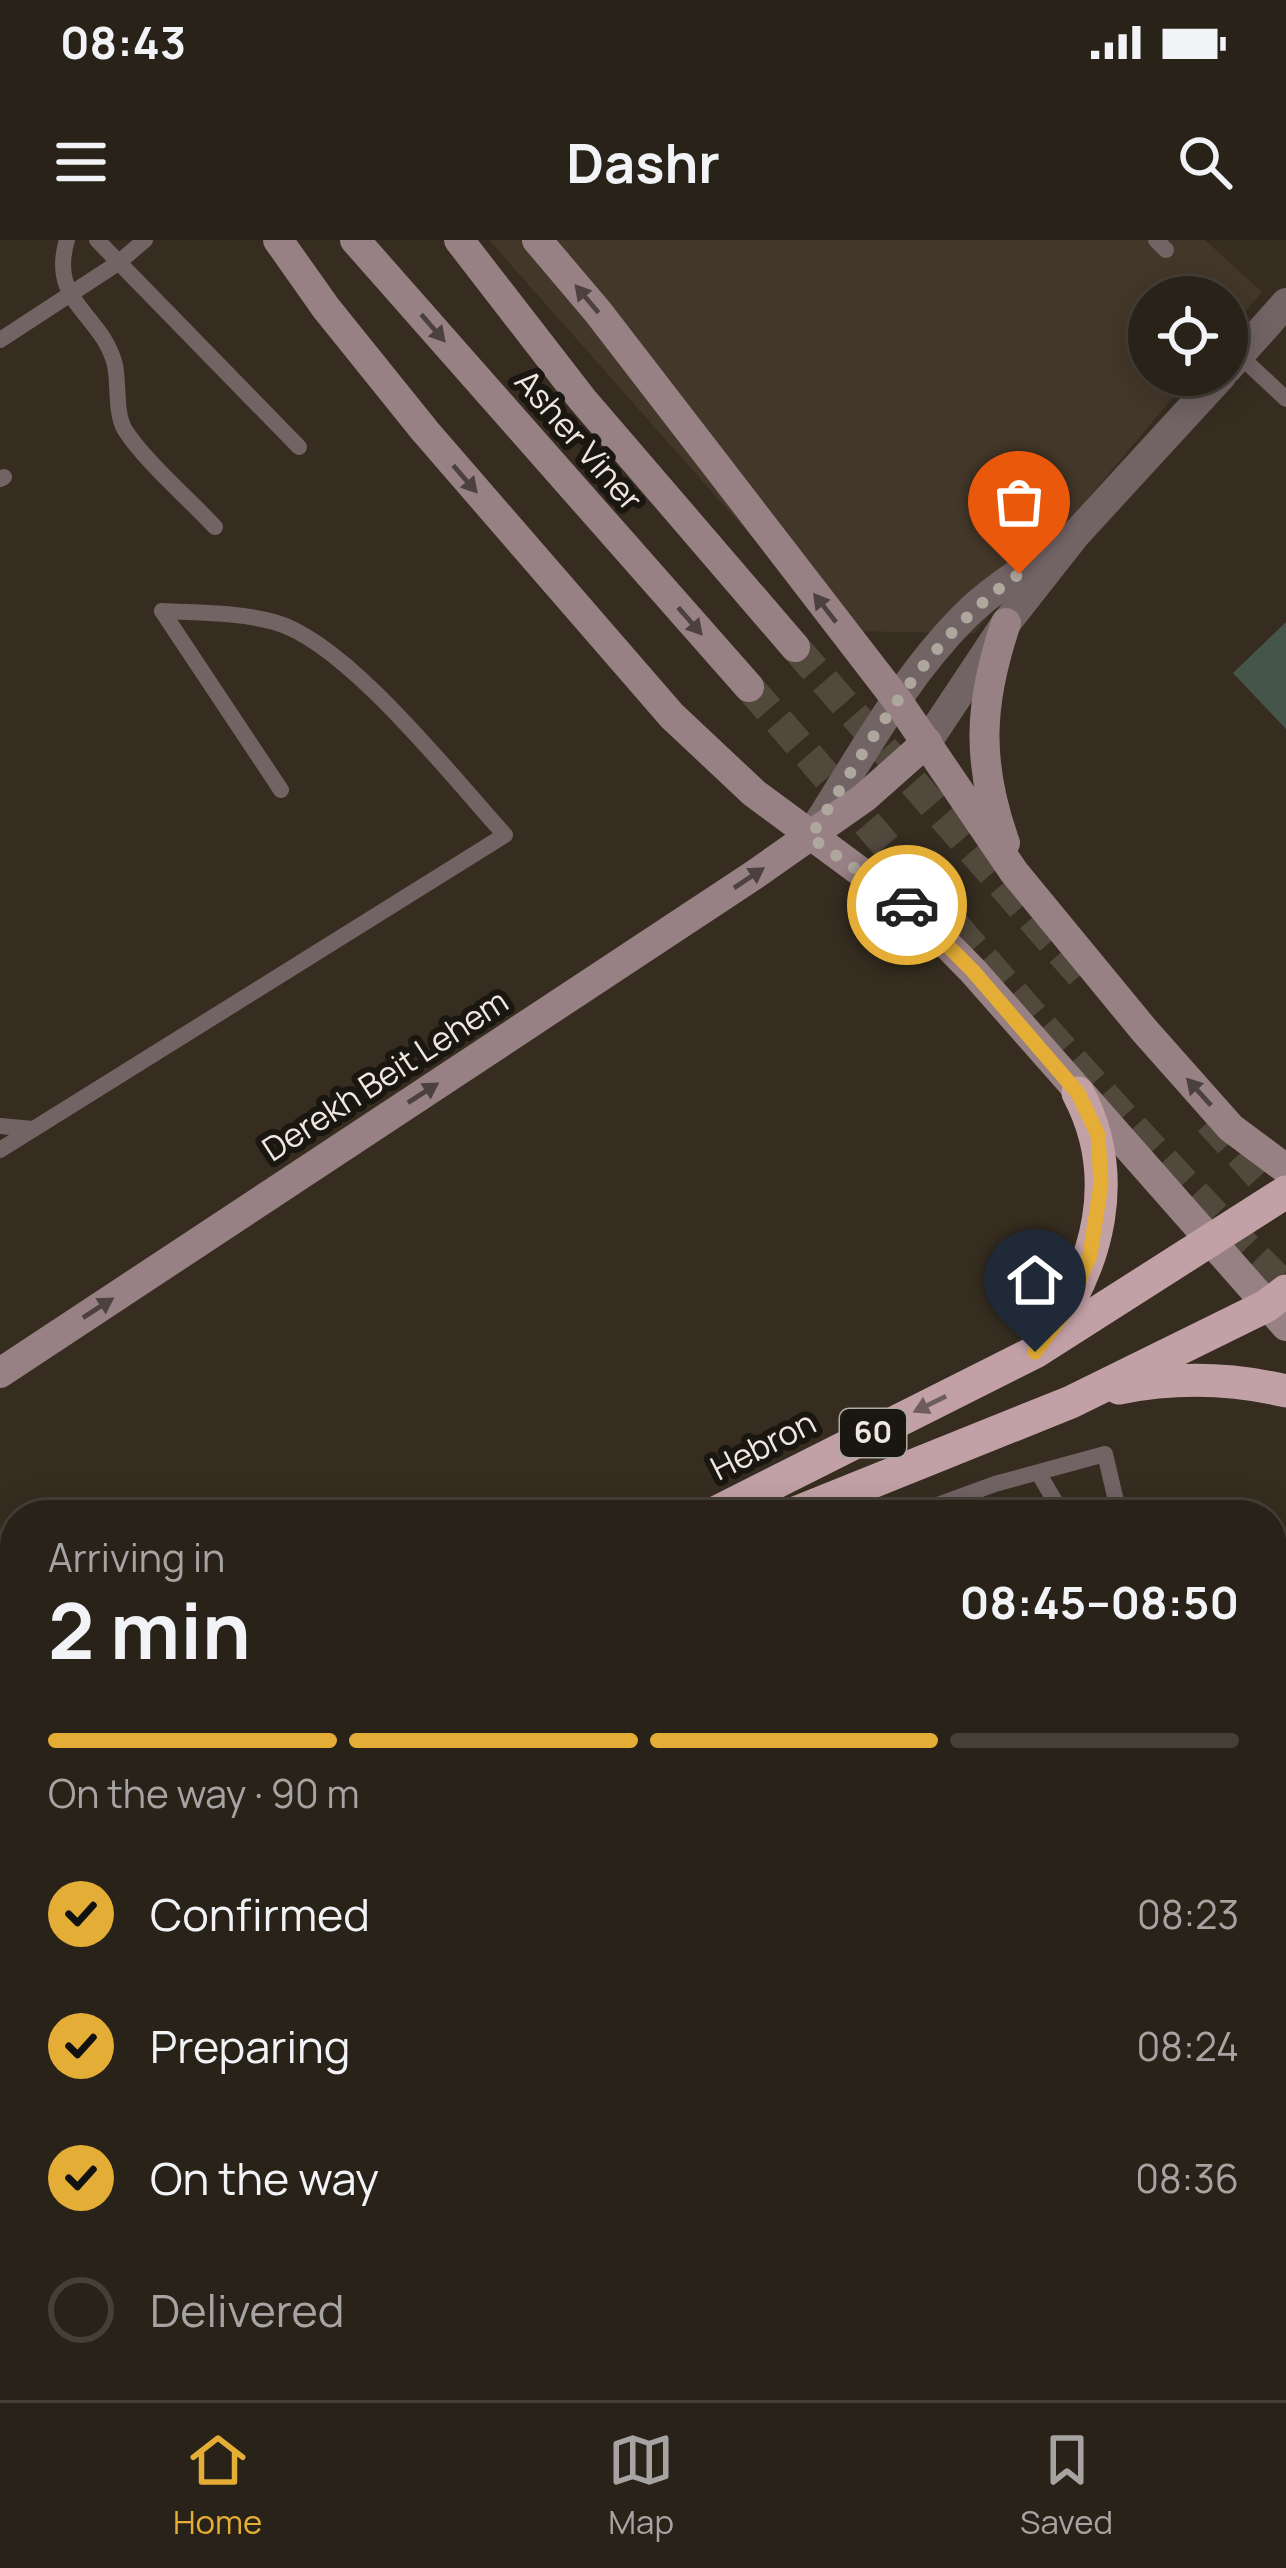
<!DOCTYPE html>
<meta charset="utf-8">
<style>
:root{--surface:#282218;--page:#342f25;--text:#f1f3f6;--muted:#a5a4a2;--line:#443f37;--accent:#e4ad35}
body{margin:0;font-family:Manrope,sans-serif;background:var(--page);color:var(--text);height:100vh;display:flex;flex-direction:column;font-size:45px;white-space:nowrap}
*{box-sizing:border-box;margin:0}
p{font-size:39px;color:var(--muted)}
.icon{flex:none;width:66px;height:66px;fill:none;stroke:currentColor;stroke-width:2;stroke-linecap:round;stroke-linejoin:round}
.map{position:relative;flex:1;overflow:hidden}
.side{position:absolute;left:0px;top:1260px;width:1287px;height:900px;display:flex;flex-direction:column;background:var(--surface);border-radius:48px 48px 0 0;box-shadow:0 6px 30px #0003,0 0 0 3px var(--line)}
.side>*{flex:none}
.controls{position:absolute;left:1128px;top:36px;display:grid;gap:24px}
.controls a{display:grid;place-items:center;width:120px;height:120px;border-radius:50%;background:var(--surface);box-shadow:0 6px 30px #0003,0 0 0 3px var(--line);font-size:60px}
.pin{position:absolute;display:grid;place-items:center;width:102px;height:102px;color:#fff;margin:-123px -51px;border-radius:50% 50% 50% 0;rotate:-45deg;box-shadow:0 0 12px #0007}
.pin .icon{rotate:45deg}
.courier{position:absolute;display:grid;place-items:center;width:120px;height:120px;margin:-60px;border:9px solid #e4ad35;border-radius:50%;background:#fff;color:#222;box-shadow:0 3px 15px #0007}
.headline em{font-style:normal;font-weight:700}
.headline div{display:flex;flex-direction:column-reverse}
.headline{display:flex;align-items:center;justify-content:space-between;height:204px;padding:0 48px}
h1{font-size:78px;font-weight:700;line-height:90px}
.bar{display:grid;grid-template-columns:repeat(4,1fr);gap:18px 12px;align-content:center;height:144px;padding:0 48px}
.bar i{height:15px;border-radius:9px;background:var(--line)}
.bar .selected{background:var(--accent)}
.bar p{grid-column:span 4}
ol{padding:0 48px;list-style:none}
li{display:flex;align-items:center;gap:36px;height:132px}
li p{margin-inline-start:auto}
li .icon{padding:12px;border-radius:50%;background:var(--accent);color:#111;stroke-width:4}
li:last-child{color:var(--muted)}
li i{width:66px;height:66px;border:6px solid var(--line);border-radius:50%}
.status{display:flex;justify-content:space-between;align-items:center;height:84px;padding:0 60px;background:var(--surface);direction:ltr}
.status svg{height:33px;fill:currentColor}
header{display:flex;justify-content:space-between;align-items:center;height:156px;padding:0 48px;background:var(--surface);font-size:54px;font-weight:700}
.dock{display:flex;justify-content:space-around;align-items:center;height:168px;border-top:3px solid var(--line);background:var(--surface);font-size:33px;color:var(--muted)}
.dock a{display:grid;justify-items:center;gap:6px}
.dock .selected{color:var(--accent)}
.map>svg:first-child{display:block}
</style>
<div class="status"><b>08:43</b><svg viewBox="0 0 49 12"><path d="M0 12V9h3v3zM5 12V6h3v6zM10 12V3h3v9zM15 12V0h3v12zM26 1h20v11H26zM47 4h2v5h-2z"/></svg></div>
<header><svg class="icon" aria-label="menu" viewBox="0 0 24 24"><path d="M4 6h16M4 12h16M4 18h16"/></svg>Dashr<svg class="icon" aria-label="search" viewBox="0 0 24 24"><circle cx="10" cy="10" r="6"/><path d="M15 15l6 6"/></svg></header>
<div class="map">
<svg width="1286" height="2160" viewBox="0 0 1286 2160">
<rect width="100%" height="100%" fill="#362d20"/>
<path fill="#433729" d="M489,0H1205L1262,52L1227,93V57H1149V135H1192L974,393L835,391Z"/>
<g fill="#46554a">
<path d="M1286,382V489L1233,433Z"/>
<path d="M15,1864V2145H36V2160H0V1875Z"/>
<path d="M451,2145H648C585,2160 512,2160 451,2145Z"/>
</g>
<g fill="none" stroke-linecap="round" stroke-linejoin="round">
<g stroke="#52493d" stroke-width="30" stroke-dasharray="30 15" stroke-linecap="butt">
<path d="M795,407L1086,741"/>
<path d="M749,447C926,649 1096,858 1286,1047"/>
<path d="M1209,881L1286,965"/>
</g>
<g stroke="#726365" stroke-width="16">
<path d="M67,0C48,63 102,73 115,125C119,145 115,174 125,190C143,219 191,261 215,287"/>
<path d="M97,0L299,207"/>
<path d="M1156,0L1166,10"/>
<path d="M0,100L118,23L145,0"/>
<path d="M1240,116L1286,159"/>
<path d="M0,239L4,237"/>
<path d="M162,371L281,550"/>
<path d="M0,886L33,889"/>
<path d="M0,910L505,595C453,538 346,401 274,382C238,372 199,373 162,371"/>
<path d="M1039,1234L1063,1275"/>
<path d="M910,1275L995,1244L1105,1214L1117,1265L1124,1275"/>
<path d="M1272,1416L1286,1425"/>
</g>
<g stroke="#726365" stroke-width="30">
<path d="M1227,129L1286,63"/>
<path d="M927,502L1006,383L1076,294L1222,135"/>
<path d="M810,596C858,522 902,439 965,376C989,352 1018,334 1046,314"/>
</g>
<g stroke="#988184" stroke-width="30">
<path d="M278,0L326,68L425,191L672,476L754,553L915,672L973,731L1286,1086"/>
<path d="M355,0L749,447"/>
<path d="M459,0L582,159L795,407"/>
<path d="M537,0L598,72L897,460L1014,632L1144,790L1231,888L1286,929"/>
<path d="M1005,603C976,522 979,463 1006,383"/>
<path d="M0,1133L754,635L865,557L927,502"/>
</g>
<g stroke="#c2a1a6" stroke-width="33">
<path d="M1046,1098C1099,1025 1122,936 1078,853"/>
<path d="M1119,1148C1174,1137 1231,1138 1286,1151"/>
<path d="M711,1275L1035,1112L1286,952"/>
<path d="M790,1275L1071,1162L1266,1066L1286,1051"/>
<path d="M0,1725L15,1718"/>
<path d="M0,1802L15,1792"/>
</g>
</g>
<defs><path id="oneway-solid" d="M-6-.8H1V-3.2L6.5 0L1 3.2V.8H-6Z" transform="scale(3)"/></defs>
<g fill="#4c413e">
<use href="#oneway-solid" transform="translate(587 59) rotate(-130)"/>
<use href="#oneway-solid" transform="translate(433 88) rotate(49)"/>
<use href="#oneway-solid" transform="translate(465 239) rotate(49)"/>
<use href="#oneway-solid" transform="translate(825 368) rotate(-128)"/>
<use href="#oneway-solid" transform="translate(690 381) rotate(49)"/>
<use href="#oneway-solid" transform="translate(749 638) rotate(-34)"/>
<use href="#oneway-solid" transform="translate(1199 852) rotate(-132)"/>
<use href="#oneway-solid" transform="translate(423 853) rotate(-33)"/>
<use href="#oneway-solid" transform="translate(98 1068) rotate(-33)"/>
</g>
<use fill="#6e5c5b" href="#oneway-solid" transform="translate(930 1164) rotate(154)"/>
<g fill="none" stroke-linecap="round" stroke-linejoin="round">
<path stroke="#aea79d" stroke-width="12" stroke-dasharray="0 21.6" d="M907,665L810,597C871,502 925,399 1019,334"/>
<path stroke="#e4ad35" stroke-width="15" d="M907,665L973,731L1078,853L1098,895L1101,944L1090,1015L1067,1069L1035,1112"/>
</g>
<g text-anchor="middle" stroke-width="12" stroke-linejoin="round" paint-order="stroke">
<rect fill="#1a1610" stroke="#aea9a2" stroke-width="3" x="840" y="1169" width="66" height="48" rx="9"/>
<g font-size="30" font-weight="bold" fill="#eee8e0">
<text x="873" y="1203">60</text>
</g>
<g font-size="33" fill="#eee8e0" stroke="#1a1610">
<text transform="translate(579 200) rotate(49)" y="12">Asher Viner</text>
<text transform="translate(385 835) rotate(-33)" y="12">Derekh Beit Lehem</text>
<text transform="translate(763 1205) rotate(-27)" y="12">Hebron</text>
</g>
</g>
</svg>
<div class="controls">
<a><svg class="icon" aria-label="locate" viewBox="0 0 24 24"><circle cx="12" cy="12" r="6"/><path d="M12 2v4M12 18v4M2 12h4M18 12h4"/></svg></a>
</div>
<div class="pin" style="left:1019px;top:334px;background:#ea580c"><svg class="icon" aria-label="bag" viewBox="0 0 24 24"><path d="M5 8h14l-1 12H6zM9 8a3 3 0 0 1 6 0"/></svg></div>
<div class="pin" style="left:1035px;top:1112px;background:#1f2937"><svg class="icon" aria-label="home" viewBox="0 0 24 24"><path d="M3 11l9-7 9 7M6 9v11h12V9"/></svg></div>
<div class="courier" style="left:907px;top:665px"><svg class="icon" aria-label="car" viewBox="0 0 24 24"><path d="M5 17H2v-5l4-1 3-4h7l3 4 3 1v5h-3M9 17h6M6 11h13"/><circle cx="7" cy="17" r="2"/><circle cx="17" cy="17" r="2"/></svg></div>
<section class="side">
<div class="headline"><div><h1>2 min</h1><p>Arriving in</p></div><em>08:45–08:50</em></div>
<div class="bar"><i class="selected"></i><i class="selected"></i><i class="selected"></i><i></i><p>On the way · 90 m</p></div>
<ol>
<li><svg class="icon" aria-label="check" viewBox="0 0 24 24"><path d="M5 12l5 5 9-10"/></svg>Confirmed<p>08:23</p></li>
<li><svg class="icon" aria-label="check" viewBox="0 0 24 24"><path d="M5 12l5 5 9-10"/></svg>Preparing<p>08:24</p></li>
<li><svg class="icon" aria-label="check" viewBox="0 0 24 24"><path d="M5 12l5 5 9-10"/></svg>On the way<p>08:36</p></li>
<li><i></i>Delivered</li>
</ol>
</section>
</div>
<nav class="dock">
<a class="selected"><svg class="icon" aria-label="home" viewBox="0 0 24 24"><path d="M3 11l9-7 9 7M6 9v11h12V9"/></svg>Home</a>
<a><svg class="icon" aria-label="map" viewBox="0 0 24 24"><path d="M3 6l6-2 6 2 6-2v14l-6 2-6-2-6 2zM9 4v14M15 6v14"/></svg>Map</a>
<a><svg class="icon" aria-label="saved" viewBox="0 0 24 24"><path d="M7 4h10v16l-5-4-5 4z"/></svg>Saved</a>
</nav>
